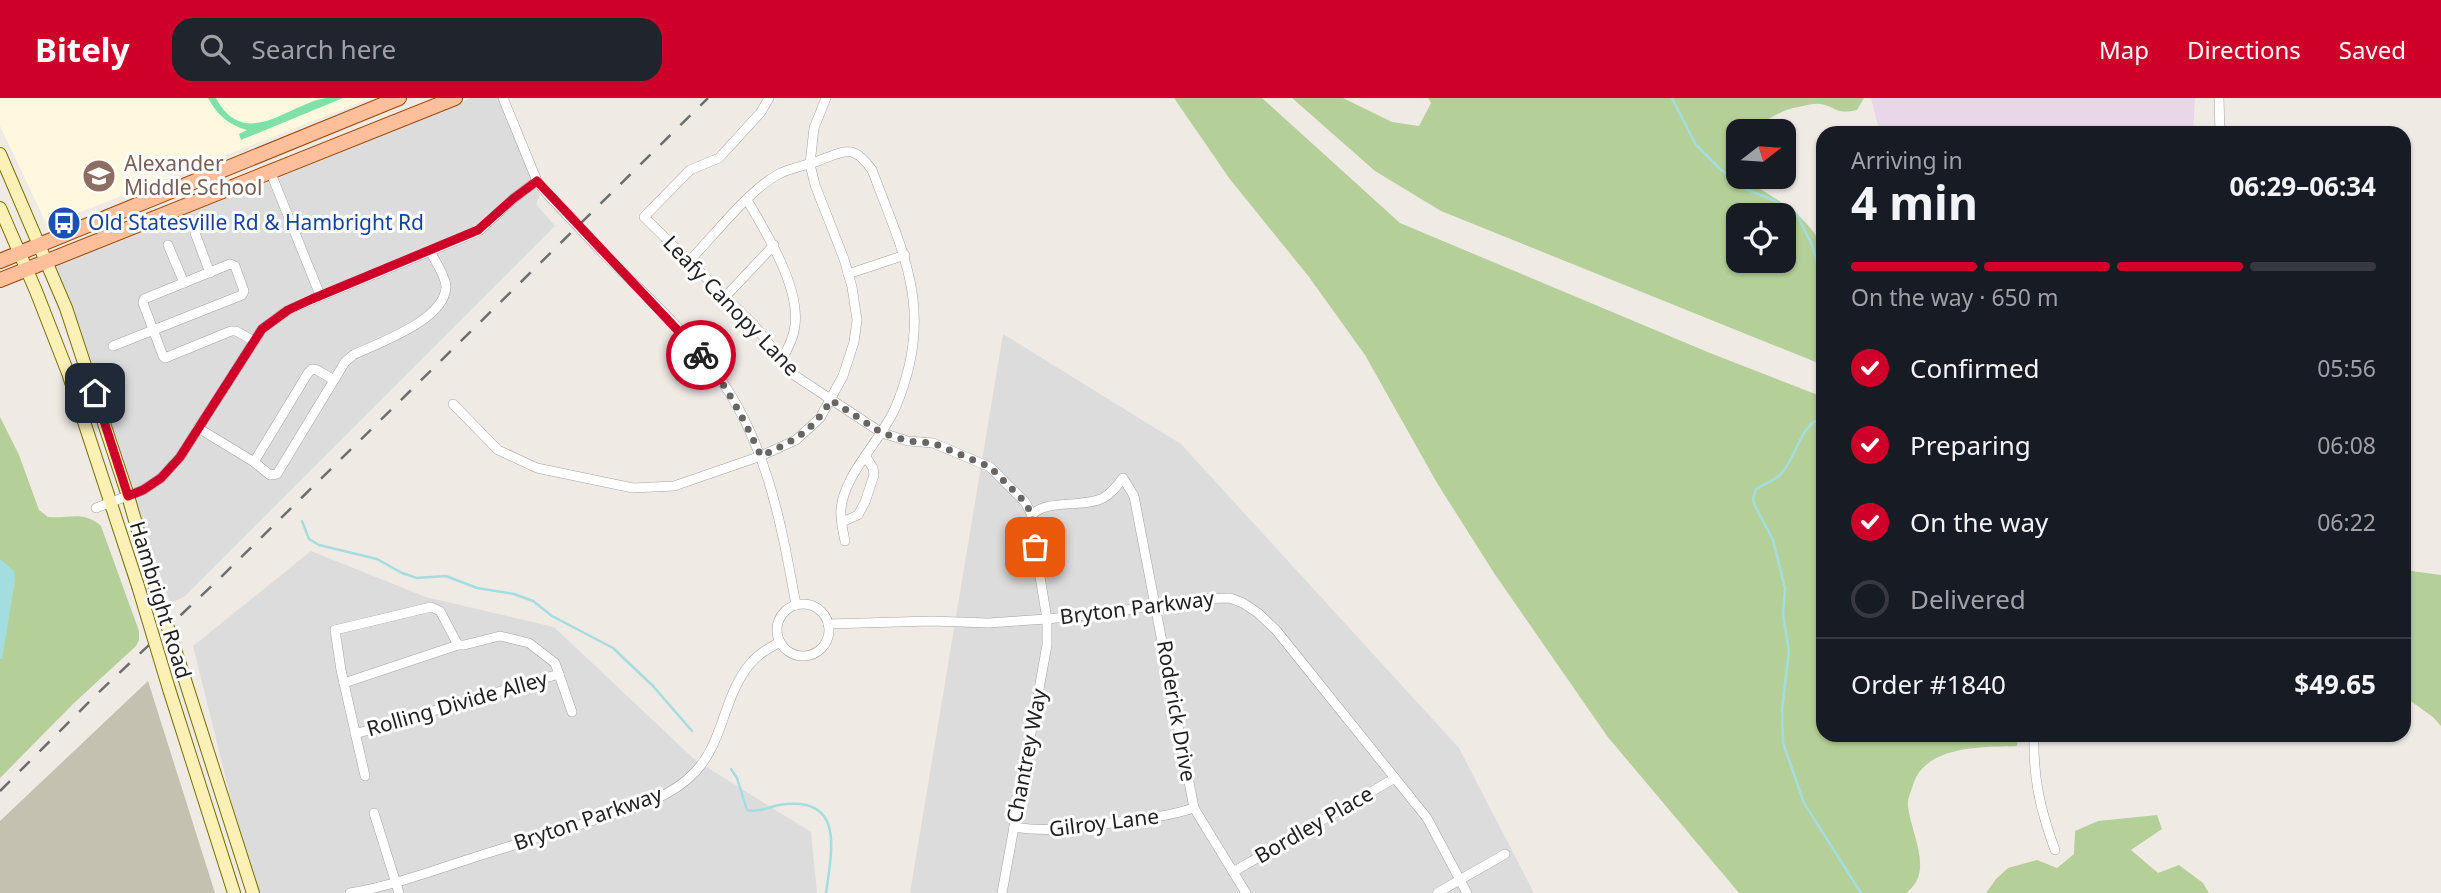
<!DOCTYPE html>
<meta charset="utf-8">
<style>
:root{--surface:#171b24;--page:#20242c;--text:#f1f3f6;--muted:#9ea1a6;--line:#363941;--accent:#ce002a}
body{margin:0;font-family:"Noto Sans",sans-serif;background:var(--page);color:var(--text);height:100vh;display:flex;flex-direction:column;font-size:26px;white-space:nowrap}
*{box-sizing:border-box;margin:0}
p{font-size:23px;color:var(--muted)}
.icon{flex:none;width:38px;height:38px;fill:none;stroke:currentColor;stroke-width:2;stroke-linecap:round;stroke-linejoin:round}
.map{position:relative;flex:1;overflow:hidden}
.panel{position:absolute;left:1816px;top:28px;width:595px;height:616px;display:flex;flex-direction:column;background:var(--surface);border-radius:21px;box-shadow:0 2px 5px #0004}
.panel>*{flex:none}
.needle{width:46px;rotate:73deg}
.fabs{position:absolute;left:1726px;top:21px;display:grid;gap:14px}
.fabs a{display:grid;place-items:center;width:70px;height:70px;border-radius:14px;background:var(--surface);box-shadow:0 2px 5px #0004;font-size:35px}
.pin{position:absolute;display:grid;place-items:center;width:60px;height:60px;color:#fff;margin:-30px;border-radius:14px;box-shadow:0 4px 10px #0006}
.courier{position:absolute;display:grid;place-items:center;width:70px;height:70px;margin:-35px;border:5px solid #ce002a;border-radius:50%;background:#fff;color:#222;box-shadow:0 2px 9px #0007}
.head em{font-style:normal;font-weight:700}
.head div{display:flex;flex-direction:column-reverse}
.head{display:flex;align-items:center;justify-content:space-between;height:119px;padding:0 35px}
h1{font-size:46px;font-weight:700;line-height:52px}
.bar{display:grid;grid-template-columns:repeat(4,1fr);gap:10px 7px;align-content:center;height:84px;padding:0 35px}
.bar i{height:9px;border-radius:5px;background:var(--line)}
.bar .on{background:var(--accent)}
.bar p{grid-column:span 4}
.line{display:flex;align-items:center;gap:18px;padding:0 35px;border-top:2px solid var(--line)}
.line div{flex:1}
ol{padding:0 35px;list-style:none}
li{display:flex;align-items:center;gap:21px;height:77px}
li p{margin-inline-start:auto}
li .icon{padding:7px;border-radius:50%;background:var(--accent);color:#fff;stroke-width:4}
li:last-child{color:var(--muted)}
li i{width:38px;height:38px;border:4px solid var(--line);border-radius:50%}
header{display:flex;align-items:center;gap:42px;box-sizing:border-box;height:98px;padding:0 35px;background:var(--accent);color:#fff}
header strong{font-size:33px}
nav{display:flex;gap:38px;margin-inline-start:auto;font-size:24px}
.search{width:490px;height:63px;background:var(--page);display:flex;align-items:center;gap:18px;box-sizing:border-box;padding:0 24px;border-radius:21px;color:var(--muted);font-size:26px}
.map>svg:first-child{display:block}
</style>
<header>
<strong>Bitely</strong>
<div class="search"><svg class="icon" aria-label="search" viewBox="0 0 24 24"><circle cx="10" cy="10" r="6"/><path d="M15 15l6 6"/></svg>Search here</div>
<nav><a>Map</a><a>Directions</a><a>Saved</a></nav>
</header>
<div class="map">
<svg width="2441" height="795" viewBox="0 0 2441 795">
<rect width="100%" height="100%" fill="#f0eae5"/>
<g fill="#dddcdc">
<path d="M471,0H500L541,95L536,106L555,128L184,499L170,505L82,246L52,167L269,84Z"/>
<path d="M1003,236L1181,346L1459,650L1534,795H910Z"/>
<path d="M311,453L426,499L554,529L694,661L811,734L817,795H254L193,548Z"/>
</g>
<path fill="#e9d6e9" d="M1871,0H2195L2193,35H1880Z"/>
<path fill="#fff8df" d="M0,0H372L47,127L0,28Z"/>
<path fill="#c5c1b0" d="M148,583L215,795H0V723Z"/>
<g fill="#b4d098" fill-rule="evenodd">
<path d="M1174,0H1262L1400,125L1710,255L1823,299L1824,637H2018L2017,648C1983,649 1925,647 1913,687C1911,694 1907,701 1908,708C1910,729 1927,762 1917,782C1915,787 1910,791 1907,795H1739L1607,638L1494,475L1437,385L1365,257L1309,179L1229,80Z"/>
<path d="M1292,0H1343L1392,24L1419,28L1431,5L1428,0H1864L1857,12C1834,17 1838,9 1820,6C1813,5 1801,9 1793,10C1776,14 1752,33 1738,33V39L1729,49L1732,68L1738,74V79H1741C1770,98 1815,119 1824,156L1823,267L1441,113L1375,73ZM1738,117H1783V163H1738Z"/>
<path d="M0,319L19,357L39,412L48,419C71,421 83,412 101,428L139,533V542L136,548L74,605L0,680Z"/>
<path d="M2404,472L2441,477V628L2433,619L2405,599Z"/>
<path d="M2157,717L2162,731L2131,752L2158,775L2179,767L2203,785L2209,795H1986L1996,781L2008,770L2037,762L2057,770L2074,756L2075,733L2098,723Z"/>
</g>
<path fill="#80e1a8" d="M208,0H216C245,54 288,6 326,0C331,0 337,0 343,0L241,42L239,36L247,32C229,27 217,17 208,0Z"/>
<path fill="#a4dddf" d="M0,461L14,473L15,482L2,561H0Z"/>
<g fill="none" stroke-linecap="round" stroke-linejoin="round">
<g stroke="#a4dddf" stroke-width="2.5">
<path d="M1672,0L1696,47L1720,71L1748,92L1773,102L1797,117L1812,147L1819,173L1824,215"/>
<path d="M1824,319C1800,326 1798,355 1784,372C1777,382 1766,385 1756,391L1753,400L1754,406L1773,442L1785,490L1783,517L1789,553L1782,611L1783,645L1804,705L1861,795"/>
<path d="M302,423L309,441L319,447L377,461L402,475L417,480L446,478L477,490L514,496L533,503L552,518L613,550L653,588L692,633"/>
<path d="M731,671L737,680L747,712C758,715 769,709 779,707C845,696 832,752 826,795"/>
</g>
<defs>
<g id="street">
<path d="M503,0L537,83L547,96"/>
<path d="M769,0L761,14L719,60L690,72L644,119L754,227L794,277L882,335L908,343L933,345L990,369L1025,404L1032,417"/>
<path d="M2219,0L2220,35"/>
<path d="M270,73L320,197"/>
<path d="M747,102C766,134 800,189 795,227C794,240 788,251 781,262"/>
<path d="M195,135L210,175"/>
<path d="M168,147L184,185"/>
<path d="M602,154C640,192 681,228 713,271C766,340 781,424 796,507"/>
<path d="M689,163C714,138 747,94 777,77C789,70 805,68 818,63C845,53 853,45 872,72C905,159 935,215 896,308C883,341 844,375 841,411C840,421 843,433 845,443"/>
<path d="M848,176L905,157"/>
<path d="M724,200L774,147"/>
<path d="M113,248L242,197L244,193L235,168L230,166L144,201L143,205L163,258L165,260L231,233H236L254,243"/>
<path d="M453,306L498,352L537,370L633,390L674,388L761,358L796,342L820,320L843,278L854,244L857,222L852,189L844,161L815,87L810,66L814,30L826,0"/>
<path d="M198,330L254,364L270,377L277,376L345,264L353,257C378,245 446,222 446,188C445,177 435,163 430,153"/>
<path d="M254,364L308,275L312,271L317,272L334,282"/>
<path d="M96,410L143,392L161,380L180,359L262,231L288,212L479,133L514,100L537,83"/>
<path d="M842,424L858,417L865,404L874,377L873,370L866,359"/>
<circle cx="803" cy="532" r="26"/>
<path d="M828,526L932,523L988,525L1047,521L1115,514L1193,501L1230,500L1243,505L1258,515L1276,532L1427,720L1467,795"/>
<path d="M344,585L458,547H464L500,538L529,545L555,565L572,614"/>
<path d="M355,636L559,576"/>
<path d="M2034,637C2033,680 2040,711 2055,752"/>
<path d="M365,678L341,572L335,532L431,509L440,513L458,547"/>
<path d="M374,715L399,795"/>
<path d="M1014,729C1049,735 1083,729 1118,724C1144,721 1169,718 1194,710"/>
<path d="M1233,774L1395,680"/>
<path d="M350,795C397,787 443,769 488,755C520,745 552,735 585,725C622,713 667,704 695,674C724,644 723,598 750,566C758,556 769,550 780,544"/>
<path d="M1002,795L1047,547V521L1031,425L1032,417C1045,401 1084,410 1103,400C1111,396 1117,388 1123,380L1134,398L1194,710L1246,795"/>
<path d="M1437,795L1505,756"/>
</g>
<g id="secondary">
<path d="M0,56L66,210L128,398L151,478"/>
<path d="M0,110L36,193L68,275L138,488"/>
<path d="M184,579L253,795"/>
<path d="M169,591L234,795"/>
</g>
<g id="primary">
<path d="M0,163L399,0"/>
<path d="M0,182L455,0"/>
</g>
</defs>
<use href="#street" stroke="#a3a3a3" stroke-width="10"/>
<use href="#secondary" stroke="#7a6f01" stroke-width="14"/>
<use href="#primary" stroke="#9a4800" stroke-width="16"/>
<use href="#street" stroke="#fff" stroke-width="9"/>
<use href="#secondary" stroke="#fbf1b7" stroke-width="12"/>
<use href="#primary" stroke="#ffbf9b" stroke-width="14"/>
<path stroke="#6d6d6d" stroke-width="2.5" stroke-dasharray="14 14" stroke-linecap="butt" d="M0,693L98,595L218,482L708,0"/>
<defs>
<path id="street-bridge" d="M547,96L602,154"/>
<g id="secondary-bridge">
<path d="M151,478L184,579"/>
<path d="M138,488L169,591"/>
</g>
</defs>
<use href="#street-bridge" stroke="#a3a3a3" stroke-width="10" stroke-linecap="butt"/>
<use href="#secondary-bridge" stroke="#7a6f01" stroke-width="14" stroke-linecap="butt"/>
<use href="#street-bridge" stroke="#fff" stroke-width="9"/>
<use href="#secondary-bridge" stroke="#fbf1b7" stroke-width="12"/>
</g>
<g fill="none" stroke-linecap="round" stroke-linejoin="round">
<path stroke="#686664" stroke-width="7" stroke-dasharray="0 12.6" d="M701,257C727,287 744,322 761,358C795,342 811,335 831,302L882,335L908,343L933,345L990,369L1025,404L1032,417L1035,449"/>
<path stroke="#ce002a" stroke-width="9" d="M95,295L128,398L143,392L161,380L180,359L262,231L288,212L312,201L478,132L514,100L537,83L701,257"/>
</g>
<defs>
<symbol id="school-disc" viewBox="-11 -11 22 22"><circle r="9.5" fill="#8d6e63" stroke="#fff"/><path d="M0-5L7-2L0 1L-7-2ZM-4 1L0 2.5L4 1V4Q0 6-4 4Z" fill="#fff"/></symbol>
<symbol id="bus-disc" viewBox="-11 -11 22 22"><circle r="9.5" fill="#1a4fb4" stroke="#fff"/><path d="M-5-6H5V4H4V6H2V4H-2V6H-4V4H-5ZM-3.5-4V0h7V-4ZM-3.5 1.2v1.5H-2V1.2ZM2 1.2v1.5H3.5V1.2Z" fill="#fff"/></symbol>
</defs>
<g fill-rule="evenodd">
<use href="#school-disc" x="80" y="59" width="38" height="38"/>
<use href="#bus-disc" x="45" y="106" width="38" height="38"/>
</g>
<g text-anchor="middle" stroke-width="6" stroke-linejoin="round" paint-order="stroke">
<g font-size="21" fill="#785e54" stroke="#fff" text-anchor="start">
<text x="124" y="73">Alexander<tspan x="124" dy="24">Middle School</tspan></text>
</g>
<g font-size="21" fill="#164399" stroke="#fff" text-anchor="start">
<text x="88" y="132">Old Statesville Rd &amp; Hambright Rd</text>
</g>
<g font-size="21" fill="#1f1f1f" stroke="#fff">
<text transform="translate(731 208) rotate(46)" y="7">Leafy Canopy Lane</text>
<text transform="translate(160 502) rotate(73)" y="7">Hambright Road</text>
<text transform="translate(1137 510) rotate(-7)" y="7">Bryton Parkway</text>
<text transform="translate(457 606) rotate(-16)" y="7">Rolling Divide Alley</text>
<text transform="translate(1176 613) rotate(80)" y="7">Roderick Drive</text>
<text transform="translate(1027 658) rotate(-79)" y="7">Chantrey Way</text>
<text transform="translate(588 721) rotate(-19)" y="7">Bryton Parkway</text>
<text transform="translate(1104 725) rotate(-7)" y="7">Gilroy Lane</text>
<text transform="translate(1314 727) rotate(-30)" y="7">Bordley Place</text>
</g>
</g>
</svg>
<div class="fabs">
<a><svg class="needle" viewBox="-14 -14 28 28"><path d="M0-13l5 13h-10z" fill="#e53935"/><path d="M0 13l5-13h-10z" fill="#9ea1a6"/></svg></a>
<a><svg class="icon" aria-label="locate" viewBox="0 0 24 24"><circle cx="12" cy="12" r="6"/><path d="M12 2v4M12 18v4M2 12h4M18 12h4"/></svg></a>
</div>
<div class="pin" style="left:1035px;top:449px;background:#ea580c"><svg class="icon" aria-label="bag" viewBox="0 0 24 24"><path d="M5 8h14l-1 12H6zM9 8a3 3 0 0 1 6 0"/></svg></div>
<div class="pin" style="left:95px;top:295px;background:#1f2937"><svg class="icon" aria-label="home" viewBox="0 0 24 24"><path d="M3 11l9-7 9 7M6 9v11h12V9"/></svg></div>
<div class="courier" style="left:701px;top:257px"><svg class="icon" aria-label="bike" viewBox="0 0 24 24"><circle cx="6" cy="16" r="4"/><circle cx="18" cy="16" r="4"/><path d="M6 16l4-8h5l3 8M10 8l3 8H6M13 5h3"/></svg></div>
<section class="panel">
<div class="head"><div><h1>4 min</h1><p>Arriving in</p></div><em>06:29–06:34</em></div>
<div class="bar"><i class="on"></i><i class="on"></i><i class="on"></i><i></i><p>On the way · 650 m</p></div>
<ol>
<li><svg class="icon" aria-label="check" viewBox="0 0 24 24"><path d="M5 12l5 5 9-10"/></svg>Confirmed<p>05:56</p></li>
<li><svg class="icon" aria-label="check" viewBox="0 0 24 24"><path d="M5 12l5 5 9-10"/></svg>Preparing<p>06:08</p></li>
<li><svg class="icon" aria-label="check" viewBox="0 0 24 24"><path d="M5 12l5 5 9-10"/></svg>On the way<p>06:22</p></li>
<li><i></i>Delivered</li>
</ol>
<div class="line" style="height:91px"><div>Order #1840</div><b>$49.65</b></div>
</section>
</div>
